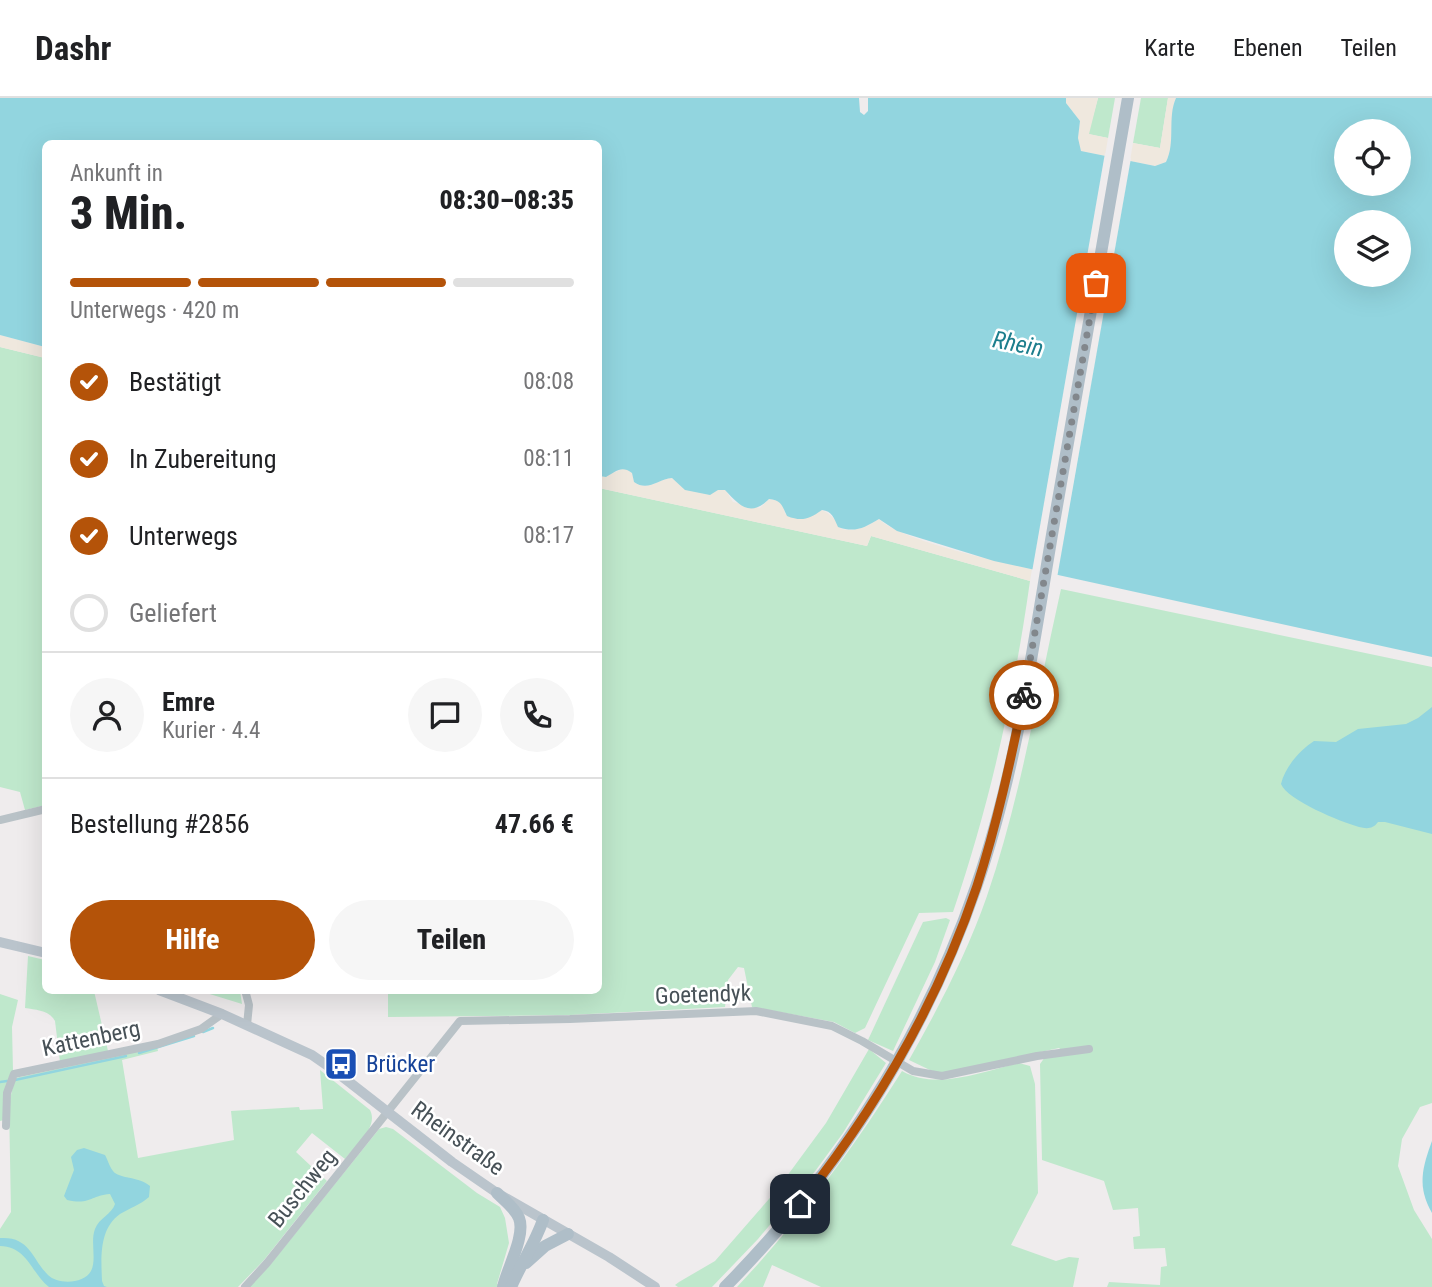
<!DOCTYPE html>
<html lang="de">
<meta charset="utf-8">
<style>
:root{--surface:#fff;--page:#f6f6f6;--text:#202124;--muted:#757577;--line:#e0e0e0;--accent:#b45309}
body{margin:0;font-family:"Roboto Condensed",sans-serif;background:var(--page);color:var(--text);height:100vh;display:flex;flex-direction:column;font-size:26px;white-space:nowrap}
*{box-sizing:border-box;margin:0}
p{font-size:23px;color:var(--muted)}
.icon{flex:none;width:38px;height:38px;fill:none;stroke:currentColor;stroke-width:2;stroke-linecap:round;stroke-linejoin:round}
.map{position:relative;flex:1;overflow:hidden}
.details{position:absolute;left:42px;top:42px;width:560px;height:854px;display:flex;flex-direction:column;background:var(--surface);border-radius:10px;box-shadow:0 7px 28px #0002}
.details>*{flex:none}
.tools{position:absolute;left:1334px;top:21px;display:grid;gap:14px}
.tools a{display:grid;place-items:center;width:77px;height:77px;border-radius:50%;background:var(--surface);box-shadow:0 7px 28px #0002;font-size:35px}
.pin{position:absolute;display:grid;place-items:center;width:60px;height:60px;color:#fff;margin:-30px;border-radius:14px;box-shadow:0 4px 10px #0006}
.courier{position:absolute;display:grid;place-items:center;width:70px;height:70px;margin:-35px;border:5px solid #b45309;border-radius:50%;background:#fff;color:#222;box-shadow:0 2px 9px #0007}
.overview em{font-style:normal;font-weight:800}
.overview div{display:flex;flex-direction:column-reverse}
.overview{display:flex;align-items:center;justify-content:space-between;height:119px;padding:0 28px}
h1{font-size:46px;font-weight:800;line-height:52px}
.bar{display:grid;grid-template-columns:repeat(4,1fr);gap:10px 7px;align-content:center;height:84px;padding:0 28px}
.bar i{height:9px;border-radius:5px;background:var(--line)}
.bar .current{background:var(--accent)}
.bar p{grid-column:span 4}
.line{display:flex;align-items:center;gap:18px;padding:0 28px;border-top:2px solid var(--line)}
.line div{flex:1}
.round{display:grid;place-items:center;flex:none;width:74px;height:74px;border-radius:37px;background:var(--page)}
ol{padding:0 28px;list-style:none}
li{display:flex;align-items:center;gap:21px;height:77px}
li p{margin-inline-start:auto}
li .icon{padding:7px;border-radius:50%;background:var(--accent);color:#fff;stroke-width:4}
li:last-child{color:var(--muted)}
li i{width:38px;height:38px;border:4px solid var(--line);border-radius:50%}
.action{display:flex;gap:14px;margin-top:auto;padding:14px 28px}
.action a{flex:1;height:80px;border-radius:42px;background:var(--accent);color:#fff;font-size:28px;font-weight:800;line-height:80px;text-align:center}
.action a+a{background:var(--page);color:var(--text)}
header{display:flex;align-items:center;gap:42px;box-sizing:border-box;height:98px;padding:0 35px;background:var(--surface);border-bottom:2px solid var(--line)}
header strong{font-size:33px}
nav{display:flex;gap:38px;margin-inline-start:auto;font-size:24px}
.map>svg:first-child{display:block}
</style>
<header>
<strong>Dashr</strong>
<nav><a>Karte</a><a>Ebenen</a><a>Teilen</a></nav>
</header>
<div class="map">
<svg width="1432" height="1189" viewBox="0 0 1432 1189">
<rect width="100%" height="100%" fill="#efeced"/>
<g fill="#bfe8cc">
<path d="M1098,0H1115L1108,40L1088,36Z"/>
<path d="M1141,0H1168L1160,50L1133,45Z"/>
<path d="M0,249L45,260L46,707L25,712L20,694L0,689Z"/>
<path d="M599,390L867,448L871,438L1030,483C1014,596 990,706 953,814L919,815L865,930L855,935L834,924L752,909L744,870L738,869L728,882L725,909L570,917L388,919V893L598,892Z"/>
<path d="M1061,491L1432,569V1005L1420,1009L1402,1041L1398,1068L1414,1112L1432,1141V1189H1107L1109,1184L1160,1187L1161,1169L1167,1168L1165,1150L1134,1151L1133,1139L1140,1138L1138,1110L1113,1112L1104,1083L1042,1062L1040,966L1045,959L1065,955L1059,950L943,975L932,973L909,962C939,909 967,855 987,798C1021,698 1038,593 1061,491Z"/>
<path d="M946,820L950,822L935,864L893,953L868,942L923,824Z"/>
<path d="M28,858L45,862L46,892L94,893L108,953L60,964L55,923C49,912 36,912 25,910Z"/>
<path d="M200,893H240L242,906Z"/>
<path d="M0,896L18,902L12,929L13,973L4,1022L0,1023Z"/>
<path d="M157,949L158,953L122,962L138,1060L234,1042L231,1013L299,1009L300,1012L323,1011L320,972L370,1012C379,1029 355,1048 345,1061L312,1035L296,1054L327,1083L264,1162L238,1189H0V1131L11,1114L9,1005L15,980Z"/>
<path d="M869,951L886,965L843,1035L816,1072L758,1141L712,1189H678L675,1187L679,1184L715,1163L776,1093L826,1025Z"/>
<path d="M1019,965L1030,968L1035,986L1038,1095L1011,1147L1056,1163L1069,1159L1079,1160L1073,1189H821L772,1167L763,1189H737C802,1119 851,1054 902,973C937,993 983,973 1019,965Z"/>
<path d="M386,1029L393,1031L477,1095L500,1109L505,1120L509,1145L497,1186L520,1189H249L270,1167L379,1031Z"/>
</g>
<g fill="#efe8de">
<path d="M1066,0H1098L1089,36L1108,40L1105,58L1081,53L1078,40L1080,23L1066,5Z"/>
<path d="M1168,0H1176L1174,4L1171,50L1166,64L1155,68L1130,63L1133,45L1160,50Z"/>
<path d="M0,237L45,249V260L0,249Z"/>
<path d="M625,370L632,375L634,384C648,394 658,381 672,380L678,385L725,391L733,404L760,410L769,401C779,402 784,405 785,416C813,413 825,403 841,431C857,434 866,429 879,421C899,442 1000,464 1032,471L1030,483L871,438L867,448L599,390V378L603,379Z"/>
</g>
<g fill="#92d5df" fill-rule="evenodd">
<path d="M0,0H859L860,14L864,17L868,13V0H1066V5L1080,23L1078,40L1081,53L1155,68L1166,64C1176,44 1167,20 1176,0H1432V559L994,463L897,433L879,421C864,430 855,435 838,429C834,420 832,413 822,412C809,421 802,424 787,418C782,408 782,402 769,401C750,420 739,407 725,392H718L710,397L685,392L672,380C658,381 648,394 634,384L632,375C621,367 616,374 606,379L599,378L598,46H46L45,249L0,237ZM1346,33H1398V86H1346ZM1346,124H1398V177H1346Z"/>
<path d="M1432,609V736L1385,724H1378C1373,731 1367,731 1359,729C1341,724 1287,702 1281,686C1285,669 1300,652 1314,643L1336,644L1358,631L1406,626L1418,620Z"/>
<path d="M1432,1043V1115C1417,1089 1422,1070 1432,1043Z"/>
<path d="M84,1050L105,1057C108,1062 109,1068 113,1073C119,1081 138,1078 150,1088L149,1099C140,1107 130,1110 120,1116C99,1131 101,1159 102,1183L104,1188L107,1189H49C31,1175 28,1149 0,1148V1140C30,1138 32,1161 48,1177C58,1187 84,1186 91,1173C97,1161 90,1144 95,1131C99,1120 112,1116 115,1106L110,1096C89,1098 91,1107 67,1102L64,1098L74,1072L71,1059L77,1052Z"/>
</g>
<path fill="#efeced" d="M1105,55L1131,60L1057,480L1032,474Z"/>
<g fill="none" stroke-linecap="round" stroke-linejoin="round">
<g stroke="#92d5df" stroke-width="2.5">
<path d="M203,934L213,930"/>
<path d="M139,955L194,938"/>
<path d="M15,982L126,958"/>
<path d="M0,984L7,983"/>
</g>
<g stroke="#b9c2c7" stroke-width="8">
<path d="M0,722L46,711"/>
<path d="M245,892L249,907L247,927"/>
<path d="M6,1028L7,995L14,976L158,946L201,931L222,916"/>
<path d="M245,1189L267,1165L460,923L570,921L756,913L832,928L862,943L913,973L942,978L1037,958L1089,951"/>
</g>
<g stroke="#bac4cc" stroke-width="10">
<path d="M0,844L46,855"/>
<path d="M159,892L222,916L312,957L335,973L452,1064L497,1095L609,1159L655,1189"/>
</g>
<g stroke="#afbec8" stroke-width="12">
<path d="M497,1095C504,1102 515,1110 519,1120C526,1137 507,1171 503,1189"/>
<path d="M526,1165L545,1148L568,1136"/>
<path d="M511,1189C521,1166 535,1145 543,1122"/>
<path d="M725,1189C837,1076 924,940 976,789C1017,672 1033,547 1054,425C1079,283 1103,142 1128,0"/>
</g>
</g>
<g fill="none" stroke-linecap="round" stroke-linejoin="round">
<path stroke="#82878c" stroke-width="7" stroke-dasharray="0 12.6" d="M1024,597L1096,185"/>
<path stroke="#b45309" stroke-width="9" d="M800,1106C876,1011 938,904 977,788C997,726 1011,661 1024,597"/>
</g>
<defs>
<symbol id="bus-square" viewBox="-11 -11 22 22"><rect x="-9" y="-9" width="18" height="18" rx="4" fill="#1a4fb4" stroke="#fff"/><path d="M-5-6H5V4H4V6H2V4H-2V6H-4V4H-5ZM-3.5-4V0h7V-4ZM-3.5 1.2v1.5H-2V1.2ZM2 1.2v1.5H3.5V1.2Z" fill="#fff"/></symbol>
</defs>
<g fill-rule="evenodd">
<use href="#bus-square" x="322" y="947" width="38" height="38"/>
</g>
<g text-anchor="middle" stroke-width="5" stroke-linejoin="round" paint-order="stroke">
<g font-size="23" fill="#475157" stroke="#fff">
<text transform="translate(703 896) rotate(-2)" y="8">Goetendyk</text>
<text transform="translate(91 940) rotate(-12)" y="8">Kattenberg</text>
<text transform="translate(458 1040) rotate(36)" y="8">Rheinstraße</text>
<text transform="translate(302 1090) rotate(-51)" y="8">Buschweg</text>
</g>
<g font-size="23" fill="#164399" stroke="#fff" text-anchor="start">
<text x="366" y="974">Brücker</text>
</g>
<g font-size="24" font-style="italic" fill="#1d7e8d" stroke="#fff">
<text transform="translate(1018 246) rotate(11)" y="8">Rhein</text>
</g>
</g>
</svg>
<div class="tools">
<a><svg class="icon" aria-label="locate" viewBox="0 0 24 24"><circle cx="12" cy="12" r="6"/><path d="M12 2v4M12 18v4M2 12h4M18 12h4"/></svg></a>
<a><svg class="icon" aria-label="layers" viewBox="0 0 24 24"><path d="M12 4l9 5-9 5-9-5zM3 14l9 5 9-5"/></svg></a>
</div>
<div class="pin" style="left:1096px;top:185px;background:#ea580c"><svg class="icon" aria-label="bag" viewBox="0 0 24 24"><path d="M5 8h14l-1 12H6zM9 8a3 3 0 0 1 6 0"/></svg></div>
<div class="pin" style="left:800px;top:1106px;background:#1f2937"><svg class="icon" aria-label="home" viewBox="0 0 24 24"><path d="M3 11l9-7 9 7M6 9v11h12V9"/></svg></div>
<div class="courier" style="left:1024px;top:597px"><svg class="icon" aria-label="bike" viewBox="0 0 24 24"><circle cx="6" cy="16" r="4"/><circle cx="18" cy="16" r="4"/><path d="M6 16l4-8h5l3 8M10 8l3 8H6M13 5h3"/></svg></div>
<section class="details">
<div class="overview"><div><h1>3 Min.</h1><p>Ankunft in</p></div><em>08:30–08:35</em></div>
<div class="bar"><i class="current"></i><i class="current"></i><i class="current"></i><i></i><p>Unterwegs · 420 m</p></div>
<ol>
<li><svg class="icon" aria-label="check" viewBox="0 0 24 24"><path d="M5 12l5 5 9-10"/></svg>Bestätigt<p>08:08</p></li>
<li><svg class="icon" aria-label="check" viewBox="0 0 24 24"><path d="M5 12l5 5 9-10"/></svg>In Zubereitung<p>08:11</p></li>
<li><svg class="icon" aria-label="check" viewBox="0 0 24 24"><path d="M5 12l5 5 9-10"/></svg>Unterwegs<p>08:17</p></li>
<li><i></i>Geliefert</li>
</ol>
<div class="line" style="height:126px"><a class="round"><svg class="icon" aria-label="person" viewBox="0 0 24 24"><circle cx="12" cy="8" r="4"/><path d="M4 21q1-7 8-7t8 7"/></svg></a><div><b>Emre</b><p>Kurier · 4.4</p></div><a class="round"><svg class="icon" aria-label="chat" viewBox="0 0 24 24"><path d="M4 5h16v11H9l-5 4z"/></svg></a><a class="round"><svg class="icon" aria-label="phone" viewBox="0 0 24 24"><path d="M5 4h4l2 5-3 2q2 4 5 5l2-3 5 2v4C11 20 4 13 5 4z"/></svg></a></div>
<div class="line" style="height:91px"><div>Bestellung #2856</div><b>47.66 €</b></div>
<div class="action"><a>Hilfe</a><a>Teilen</a></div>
</section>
</div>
